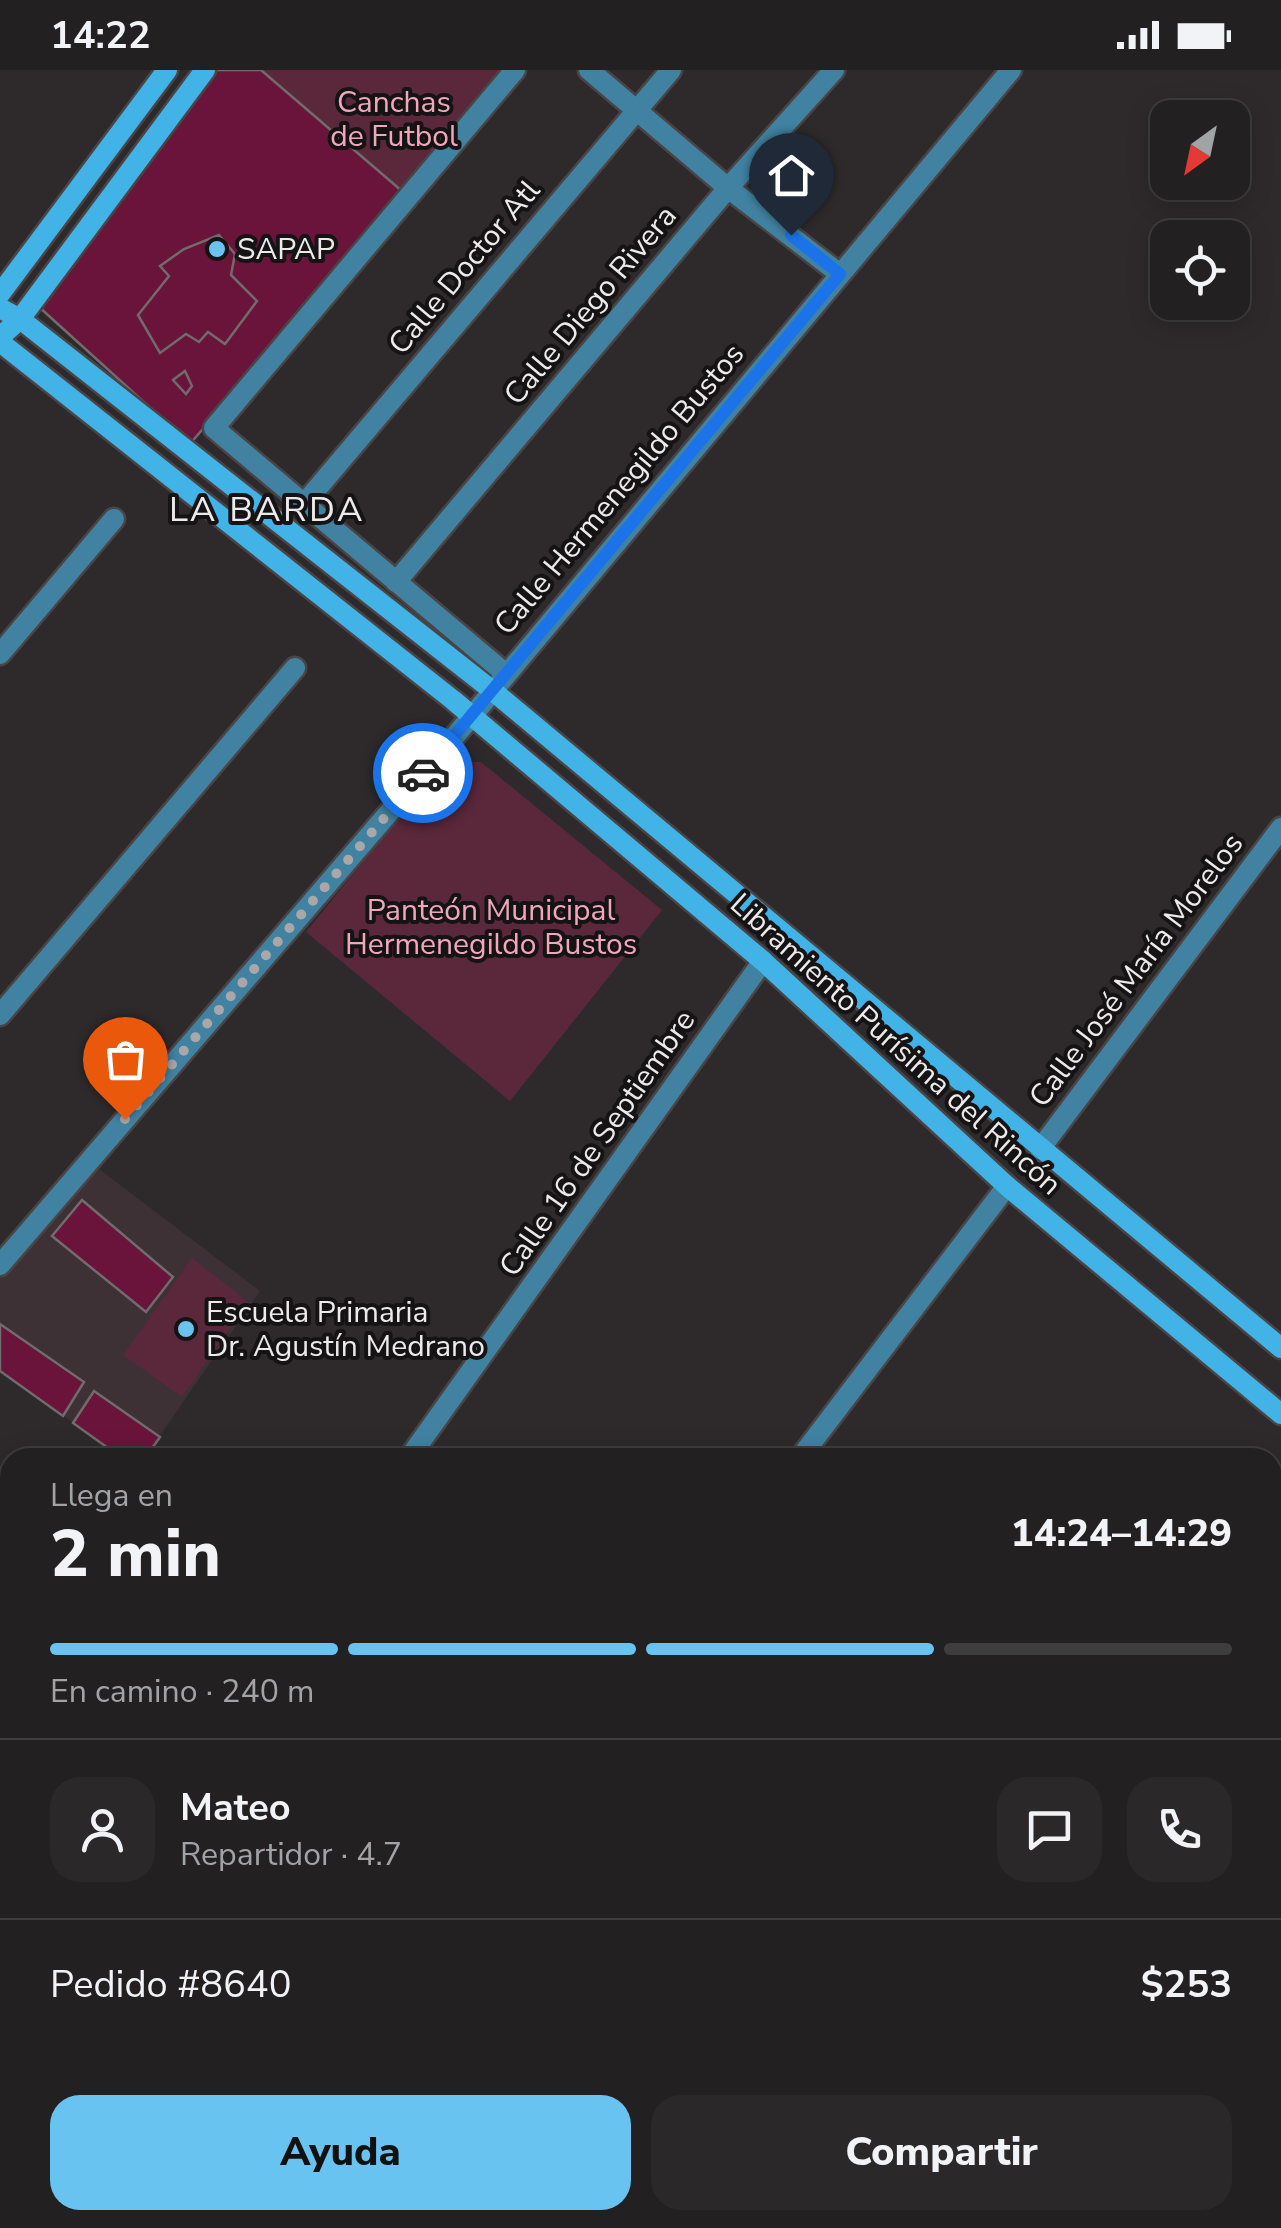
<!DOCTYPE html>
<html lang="es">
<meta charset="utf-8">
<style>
:root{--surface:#222020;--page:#2a2829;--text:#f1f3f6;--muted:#a2a3a5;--line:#3f3e3e;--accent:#69c3f1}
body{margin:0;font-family:"Nunito Sans",sans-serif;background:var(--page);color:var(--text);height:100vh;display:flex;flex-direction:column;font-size:38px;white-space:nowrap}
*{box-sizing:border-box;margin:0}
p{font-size:32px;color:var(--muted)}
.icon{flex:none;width:55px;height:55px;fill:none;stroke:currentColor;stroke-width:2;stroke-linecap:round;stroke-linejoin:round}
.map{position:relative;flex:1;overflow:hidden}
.sheet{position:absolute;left:0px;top:1378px;width:1282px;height:782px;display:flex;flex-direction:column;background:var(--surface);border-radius:30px 30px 0 0;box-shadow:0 5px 25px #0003,0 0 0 2px var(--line)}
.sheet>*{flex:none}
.needle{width:65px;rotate:213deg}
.controls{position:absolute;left:1150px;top:30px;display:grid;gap:20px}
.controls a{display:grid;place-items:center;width:100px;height:100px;border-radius:20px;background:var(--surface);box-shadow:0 5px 25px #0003,0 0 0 2px var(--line);font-size:50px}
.pin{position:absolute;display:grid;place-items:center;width:85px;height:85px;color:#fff;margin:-102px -42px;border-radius:50% 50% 50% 0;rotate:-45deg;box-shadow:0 0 10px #0007}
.pin .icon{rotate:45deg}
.courier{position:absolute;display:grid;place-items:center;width:100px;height:100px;margin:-50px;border:8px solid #1a73e8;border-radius:50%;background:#fff;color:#222;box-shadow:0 2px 12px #0007}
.head em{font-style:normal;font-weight:800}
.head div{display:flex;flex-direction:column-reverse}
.head{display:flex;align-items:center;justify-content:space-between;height:170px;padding:0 50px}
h1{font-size:65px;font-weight:800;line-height:75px}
.bar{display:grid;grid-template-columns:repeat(4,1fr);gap:15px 10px;align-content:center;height:120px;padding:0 50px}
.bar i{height:12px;border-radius:8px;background:var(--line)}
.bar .active{background:var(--accent)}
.bar p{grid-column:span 4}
.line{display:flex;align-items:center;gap:25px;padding:0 50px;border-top:2px solid var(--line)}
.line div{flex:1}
.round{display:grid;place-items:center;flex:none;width:105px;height:105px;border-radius:30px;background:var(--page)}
.primary-button{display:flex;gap:20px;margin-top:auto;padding:20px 50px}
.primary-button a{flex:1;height:115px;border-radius:30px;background:var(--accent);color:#111;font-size:40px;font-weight:800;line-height:115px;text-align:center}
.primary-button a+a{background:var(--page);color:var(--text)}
.status{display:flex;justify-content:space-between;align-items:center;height:70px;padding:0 50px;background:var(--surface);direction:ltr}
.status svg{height:28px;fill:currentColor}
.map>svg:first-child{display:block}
</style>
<div class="status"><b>14:22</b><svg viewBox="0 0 49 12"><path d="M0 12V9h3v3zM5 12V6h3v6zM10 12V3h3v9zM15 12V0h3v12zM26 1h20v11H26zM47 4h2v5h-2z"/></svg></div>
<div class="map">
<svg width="1281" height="2158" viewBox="0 0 1281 2158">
<rect width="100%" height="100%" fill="#2e2a2b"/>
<path fill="#3d3135" d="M95,1096L260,1221L145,1387H122L0,1301V1207Z"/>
<g fill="#5a283a">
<path d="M261,0H504L403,122Z"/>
<path d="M444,692H481L662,840L510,1031L306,862Z"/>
<path d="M192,1188L248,1232L182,1327L123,1285Z"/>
</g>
<g fill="#6b143b" stroke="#706b6c" stroke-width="2.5">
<path d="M210,0H261L403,122L190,374L38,236Z"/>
<path d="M219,165L235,184L231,205L257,231L225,274L208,262L199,272L186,264L160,283L138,245L169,206L160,196L184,179Z"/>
<path d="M185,301L192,316L186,324L173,310Z"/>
<path d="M82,1130L173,1207L146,1242L52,1166Z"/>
<path d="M0,1254L84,1312L63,1346L0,1301Z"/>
<path d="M94,1321L160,1367L145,1388H122L73,1353Z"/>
</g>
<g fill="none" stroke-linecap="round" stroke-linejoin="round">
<defs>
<g id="street">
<path d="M589,0L728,118L840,204"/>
<path d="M304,434L671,0"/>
<path d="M396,512L728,118L834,0"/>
<path d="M0,584L114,449"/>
<path d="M505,603L214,358L515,0"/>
<path d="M0,945L295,598"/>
<path d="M1040,1079L1281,758"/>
<path d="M0,1195L472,646L1011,0"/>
<path d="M409,1388L763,891"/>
<path d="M800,1388L1007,1116"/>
<path d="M0,1504L10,1511"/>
<path d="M1272,1529L1281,1517"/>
<path d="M1272,1811L1281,1817"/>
<path d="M0,1961L10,1947"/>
<path d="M868,2150L878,2158"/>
<path d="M1036,2150L1046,2158"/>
<path d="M201,2158L207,2150"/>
<path d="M834,2158L839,2150"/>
<path d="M1151,2158L1160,2150"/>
</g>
<g id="secondary">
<path d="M0,224L167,0"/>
<path d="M0,238L20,249L493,621L1281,1278"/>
<path d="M0,267L20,249L205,0"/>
<path d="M0,272L453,630L763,891L1007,1116L1281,1344"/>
</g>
</defs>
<use href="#street" stroke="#494546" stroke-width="25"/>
<use href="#secondary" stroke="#494546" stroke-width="25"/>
<use href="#street" stroke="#4182a2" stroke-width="20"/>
<use href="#secondary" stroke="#41b3e7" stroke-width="20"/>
</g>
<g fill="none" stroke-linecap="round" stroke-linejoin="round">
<path stroke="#aaa7a8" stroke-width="10" stroke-dasharray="0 18" d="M125,1049L423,703"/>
<path stroke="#1a73e8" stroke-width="12" d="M423,703L840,204L791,165"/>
</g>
<g fill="#69c3f1" stroke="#151314" stroke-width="4">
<circle cx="217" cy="179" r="10"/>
<circle cx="186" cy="1259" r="10"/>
</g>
<g text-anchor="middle" stroke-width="8" stroke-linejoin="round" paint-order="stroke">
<g font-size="30" fill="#f1a6be" stroke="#151314">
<text x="394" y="42">Canchas<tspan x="394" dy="34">de Futbol</tspan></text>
<text x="491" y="850">Panteón Municipal<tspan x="491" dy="34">Hermenegildo Bustos</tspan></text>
</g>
<g font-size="30" fill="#edeaeb" stroke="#151314" text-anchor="start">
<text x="237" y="189">SAPAP</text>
<text x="206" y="1252">Escuela Primaria<tspan x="206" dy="34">Dr. Agustín Medrano</tspan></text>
</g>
<g font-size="30" fill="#edeaeb" stroke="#151314">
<text transform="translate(464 197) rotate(-50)" y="10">Calle Doctor Atl</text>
<text transform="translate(590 235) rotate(-50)" y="10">Calle Diego Rivera</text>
<text transform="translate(619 419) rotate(-50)" y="10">Calle Hermenegildo Bustos</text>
<text transform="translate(1136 900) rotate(-53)" y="10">Calle José María Morelos</text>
<text transform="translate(896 974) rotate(42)" y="10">Libramiento Purísima del Rincón</text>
<text transform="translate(597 1073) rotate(-55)" y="10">Calle 16 de Septiembre</text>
</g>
<g font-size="35" letter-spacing="2.5" fill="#edeaeb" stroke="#151314">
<text x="267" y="451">LA BARDA</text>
</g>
</g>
</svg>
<div class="controls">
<a><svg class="needle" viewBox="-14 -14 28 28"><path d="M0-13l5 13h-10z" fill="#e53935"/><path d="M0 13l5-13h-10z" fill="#a2a3a5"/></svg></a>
<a><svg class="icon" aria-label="locate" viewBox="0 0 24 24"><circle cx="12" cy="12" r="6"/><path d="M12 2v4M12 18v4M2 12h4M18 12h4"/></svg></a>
</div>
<div class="pin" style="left:125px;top:1049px;background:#ea580c"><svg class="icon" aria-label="bag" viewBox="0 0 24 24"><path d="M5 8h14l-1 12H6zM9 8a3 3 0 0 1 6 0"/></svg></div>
<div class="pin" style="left:791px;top:165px;background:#1f2937"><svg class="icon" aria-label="home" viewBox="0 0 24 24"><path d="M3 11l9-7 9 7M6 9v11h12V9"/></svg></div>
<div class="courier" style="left:423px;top:703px"><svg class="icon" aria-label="car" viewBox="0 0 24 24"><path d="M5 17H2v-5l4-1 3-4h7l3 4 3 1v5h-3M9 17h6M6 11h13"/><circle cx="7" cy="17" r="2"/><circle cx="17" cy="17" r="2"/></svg></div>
<section class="sheet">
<div class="head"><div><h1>2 min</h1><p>Llega en</p></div><em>14:24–14:29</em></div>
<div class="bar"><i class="active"></i><i class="active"></i><i class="active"></i><i></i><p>En camino · 240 m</p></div>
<div class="line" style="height:180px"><a class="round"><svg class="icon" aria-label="person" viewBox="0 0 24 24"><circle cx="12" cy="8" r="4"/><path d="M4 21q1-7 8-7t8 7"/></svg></a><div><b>Mateo</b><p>Repartidor · 4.7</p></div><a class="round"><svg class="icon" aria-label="chat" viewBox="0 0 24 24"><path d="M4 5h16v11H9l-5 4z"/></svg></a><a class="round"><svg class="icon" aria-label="phone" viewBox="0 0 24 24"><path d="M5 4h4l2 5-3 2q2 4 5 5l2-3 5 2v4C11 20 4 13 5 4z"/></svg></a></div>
<div class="line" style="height:130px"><div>Pedido #8640</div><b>$253</b></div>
<div class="primary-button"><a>Ayuda</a><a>Compartir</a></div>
</section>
</div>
